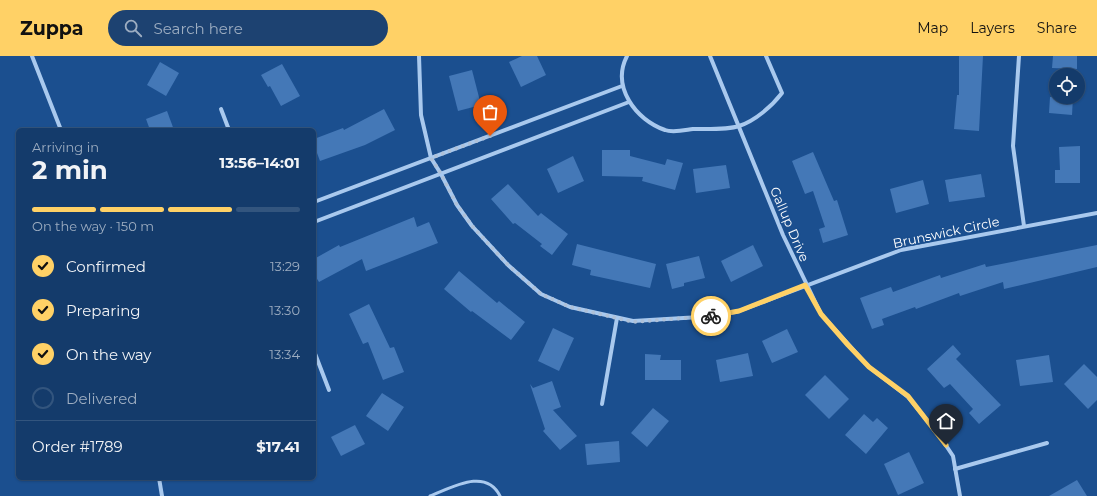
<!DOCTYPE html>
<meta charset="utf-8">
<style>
:root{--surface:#143b6b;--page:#1d4271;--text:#f1f3f6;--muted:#9dadc1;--line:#33557e;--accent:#ffd166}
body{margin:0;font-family:Montserrat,sans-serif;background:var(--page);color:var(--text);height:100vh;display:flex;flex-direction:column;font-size:15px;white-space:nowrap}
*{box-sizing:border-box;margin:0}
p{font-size:13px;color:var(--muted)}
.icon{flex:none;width:22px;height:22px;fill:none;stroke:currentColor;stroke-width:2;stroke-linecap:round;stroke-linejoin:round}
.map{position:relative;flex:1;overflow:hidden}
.sheet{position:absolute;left:16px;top:72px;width:300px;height:352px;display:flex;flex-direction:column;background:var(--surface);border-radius:6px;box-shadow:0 1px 3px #0004,0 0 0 1px var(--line)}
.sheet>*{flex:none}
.controls{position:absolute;left:1049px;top:12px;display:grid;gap:8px}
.controls a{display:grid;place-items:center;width:36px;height:36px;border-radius:50%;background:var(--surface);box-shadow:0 1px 3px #0004,0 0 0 1px var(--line);font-size:20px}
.pin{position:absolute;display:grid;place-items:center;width:34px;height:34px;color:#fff;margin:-41px -17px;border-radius:50% 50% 50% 0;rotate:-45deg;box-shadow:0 0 4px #0007}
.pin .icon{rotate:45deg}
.courier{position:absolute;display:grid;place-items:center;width:40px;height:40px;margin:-20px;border:3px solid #ffd166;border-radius:50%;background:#fff;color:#222;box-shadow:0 1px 5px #0007}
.overview em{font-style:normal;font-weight:700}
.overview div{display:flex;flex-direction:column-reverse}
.overview{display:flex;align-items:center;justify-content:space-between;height:68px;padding:0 16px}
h1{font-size:26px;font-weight:700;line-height:30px}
.bar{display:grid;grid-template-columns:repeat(4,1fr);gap:6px 4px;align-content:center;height:48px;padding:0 16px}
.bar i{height:5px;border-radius:3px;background:var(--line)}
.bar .on{background:var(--accent)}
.bar p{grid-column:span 4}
.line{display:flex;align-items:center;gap:10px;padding:0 16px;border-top:1px solid var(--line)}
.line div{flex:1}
ol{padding:0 16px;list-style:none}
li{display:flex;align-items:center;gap:12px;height:44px}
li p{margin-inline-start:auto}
li .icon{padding:4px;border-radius:50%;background:var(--accent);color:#111;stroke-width:4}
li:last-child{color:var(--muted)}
li i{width:22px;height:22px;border:2px solid var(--line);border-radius:50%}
header{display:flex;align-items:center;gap:24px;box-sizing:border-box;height:56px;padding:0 20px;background:var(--accent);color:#111}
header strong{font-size:19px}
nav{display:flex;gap:22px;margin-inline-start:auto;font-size:14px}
.search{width:280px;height:36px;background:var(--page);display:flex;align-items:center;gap:10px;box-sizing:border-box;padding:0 14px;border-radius:22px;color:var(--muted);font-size:15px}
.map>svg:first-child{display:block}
</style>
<header>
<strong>Zuppa</strong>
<div class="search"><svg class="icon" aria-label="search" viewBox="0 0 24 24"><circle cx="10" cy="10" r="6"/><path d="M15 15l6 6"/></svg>Search here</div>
<nav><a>Map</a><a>Layers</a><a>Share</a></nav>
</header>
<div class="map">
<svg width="1097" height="440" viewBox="0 0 1097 440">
<rect width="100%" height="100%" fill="#1b4f8f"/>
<g fill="#4478b7">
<path d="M522,0H537L546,19L521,31L509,6Z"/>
<path d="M959,0H983L979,75L954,73L957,39H959Z"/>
<path d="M1053,0H1077V13L1052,12Z"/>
<path d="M160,6L179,17L166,40L147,29Z"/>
<path d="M282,8L300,40L281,50L270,30L268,31L261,19Z"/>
<path d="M472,14L481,49L458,55L449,20Z"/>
<path d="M1050,41H1073L1072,59L1049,57Z"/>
<path d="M384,53L395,74L365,89L320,105L314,89V83L343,72L344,74Z"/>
<path d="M167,55L174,74H150L146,63Z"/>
<path d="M1080,90V127H1055V114H1060L1059,91Z"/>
<path d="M602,94H630V100L665,109L667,103L683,107L675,134L642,125L643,121L602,120Z"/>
<path d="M813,96L834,145L837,144L848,179L823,187L819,173L825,171L813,135L805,138L792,105Z"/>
<path d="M573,100L584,125L558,137L547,113Z"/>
<path d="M726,109L730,132L696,137L693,113Z"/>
<path d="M981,118L985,141L949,146L945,124Z"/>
<path d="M923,124L929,148L896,157L890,133Z"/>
<path d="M508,128L538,160L541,157L568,178L552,199L540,190L542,188L515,167L513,168L491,143Z"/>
<path d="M414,161L417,171L429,166L438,187L366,215L362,203L319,226L314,218V203L339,189L340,191Z"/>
<path d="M577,188L656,208L650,232L590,219L591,214L572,209Z"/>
<path d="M753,189L763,210L731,226L721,205Z"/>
<path d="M1097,189V211L1004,233L1003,226L960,240L959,237L916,253L915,251L882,263L884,269L872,273L860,242L891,231L893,236L940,219L941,222L985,208L986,211Z"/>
<path d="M699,200L705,222L684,227V230L672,233L666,208Z"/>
<path d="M459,215L497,247L499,245L525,266L511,284L472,255L471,256L444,233Z"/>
<path d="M369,248L390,292L394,291L404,316L383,324L368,286L363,288L349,258Z"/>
<path d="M553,272L574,282L559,315L538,305Z"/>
<path d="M787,273L798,296L772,307L762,285Z"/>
<path d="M953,289L961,298L956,303L1001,349L979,368L969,357L973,353L950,328L944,332L927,313Z"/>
<path d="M748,297L753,320L720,326L716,304Z"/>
<path d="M645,298L661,299L660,304H681V324H645Z"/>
<path d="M1049,299L1053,326L1020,330L1016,304Z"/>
<path d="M1084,308L1097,321V344L1088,353L1064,328Z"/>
<path d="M825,319L849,343L829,363L805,339Z"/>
<path d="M552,325L561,351L553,354L577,380L560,394L543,375L545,373L530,328L533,332Z"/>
<path d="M382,337L404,351L388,375L366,360Z"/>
<path d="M653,352L669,365L647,391L631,377Z"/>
<path d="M864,358L873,366L877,362L888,372L866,398L845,379Z"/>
<path d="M355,369L365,388L341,400L331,381Z"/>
<path d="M619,385L620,406L587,409L585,388Z"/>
<path d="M909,396L924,427L898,439L884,408Z"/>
<path d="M1077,424L1087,440H1049Z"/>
</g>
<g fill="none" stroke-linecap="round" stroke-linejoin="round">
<path stroke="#a9c9ee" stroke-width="3" d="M430,440C451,432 486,411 500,440"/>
<g stroke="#a9c9ee" stroke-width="4">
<path d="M32,0L61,74"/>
<path d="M419,0L421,59L431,102L441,118L457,149L472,170L508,209L541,238L570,251L633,265L717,260L739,255L901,194L1097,157"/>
<path d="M627,0C611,31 636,64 665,74C673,77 685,74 693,73C706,73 727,74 739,70C755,65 772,50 782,37L766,0"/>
<path d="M710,0L783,179L821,258L869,311L908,341L939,379L953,400L960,440"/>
<path d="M1019,0L1013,90L1024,170"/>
<path d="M221,53L229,74"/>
<path d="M314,146L622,30"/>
<path d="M314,166L629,46"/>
<path d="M314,295L329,334"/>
<path d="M602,348L617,262"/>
<path d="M955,413L1047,387"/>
<path d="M159,422L162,440"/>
</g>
</g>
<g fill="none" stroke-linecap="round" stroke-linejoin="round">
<path stroke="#afc1d8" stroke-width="4" stroke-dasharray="0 7.2" d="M490,80L431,102L441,118L457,149L472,170L508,209L541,238L570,251L633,266L711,260"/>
<path stroke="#ffd166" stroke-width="5" d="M711,260L739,255L805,229L821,258L848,289L869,311L908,340L946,389"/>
</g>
<g text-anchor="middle" stroke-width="3" stroke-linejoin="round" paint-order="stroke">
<g font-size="13" fill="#fff" stroke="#1b4f8f">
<text transform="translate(790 168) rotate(67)" y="5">Gallup Drive</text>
<text transform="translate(946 176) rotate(-12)" y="5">Brunswick Circle</text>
</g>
</g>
</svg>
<div class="controls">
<a><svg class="icon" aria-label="locate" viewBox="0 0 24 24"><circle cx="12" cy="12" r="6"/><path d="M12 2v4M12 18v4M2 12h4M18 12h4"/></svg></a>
</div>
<div class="pin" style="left:490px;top:80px;background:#ea580c"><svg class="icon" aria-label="bag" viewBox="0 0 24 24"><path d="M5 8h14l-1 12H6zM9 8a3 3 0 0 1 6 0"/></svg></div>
<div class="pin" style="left:946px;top:389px;background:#1f2937"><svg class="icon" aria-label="home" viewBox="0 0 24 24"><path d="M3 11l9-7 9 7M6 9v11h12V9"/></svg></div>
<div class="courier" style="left:711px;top:260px"><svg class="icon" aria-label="bike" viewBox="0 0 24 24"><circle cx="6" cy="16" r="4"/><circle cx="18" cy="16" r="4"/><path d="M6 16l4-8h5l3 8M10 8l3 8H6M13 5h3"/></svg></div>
<section class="sheet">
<div class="overview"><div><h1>2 min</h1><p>Arriving in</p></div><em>13:56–14:01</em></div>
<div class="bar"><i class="on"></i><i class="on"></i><i class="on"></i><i></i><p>On the way · 150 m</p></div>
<ol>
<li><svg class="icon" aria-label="check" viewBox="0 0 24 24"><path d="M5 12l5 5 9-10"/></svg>Confirmed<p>13:29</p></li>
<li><svg class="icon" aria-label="check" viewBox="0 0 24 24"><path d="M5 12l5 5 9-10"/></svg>Preparing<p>13:30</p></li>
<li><svg class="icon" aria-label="check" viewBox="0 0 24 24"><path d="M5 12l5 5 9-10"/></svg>On the way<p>13:34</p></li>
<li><i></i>Delivered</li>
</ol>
<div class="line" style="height:52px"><div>Order #1789</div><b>$17.41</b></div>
</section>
</div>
